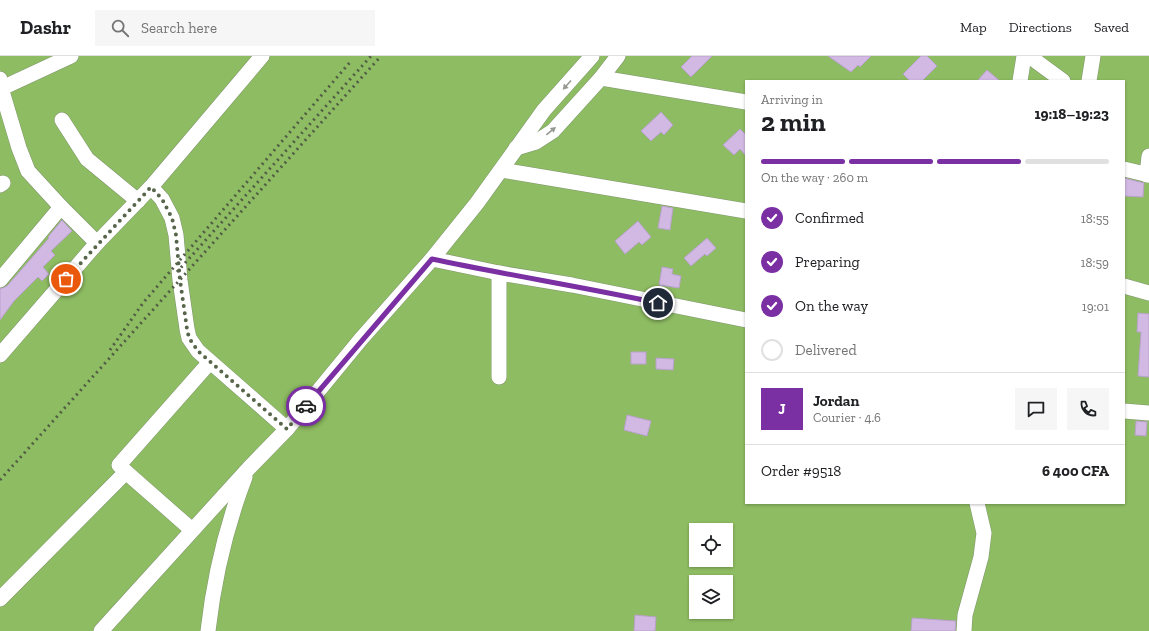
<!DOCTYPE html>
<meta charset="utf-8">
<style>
:root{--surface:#fff;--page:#f6f6f6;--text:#202124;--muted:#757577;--line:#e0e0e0;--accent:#7a2fa2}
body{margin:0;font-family:"Zilla Slab",serif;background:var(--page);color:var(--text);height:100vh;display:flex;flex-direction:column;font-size:15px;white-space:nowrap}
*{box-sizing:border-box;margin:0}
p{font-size:13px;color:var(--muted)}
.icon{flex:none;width:22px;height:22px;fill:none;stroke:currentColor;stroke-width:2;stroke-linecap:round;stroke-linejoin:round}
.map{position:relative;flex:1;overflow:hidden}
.side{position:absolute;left:745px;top:24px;width:380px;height:424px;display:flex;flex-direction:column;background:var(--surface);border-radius:0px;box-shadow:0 1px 3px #0004}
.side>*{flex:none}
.controls{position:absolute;left:689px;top:467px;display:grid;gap:8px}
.controls a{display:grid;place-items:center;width:44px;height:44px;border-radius:0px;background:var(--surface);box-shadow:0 1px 3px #0004;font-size:20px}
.pin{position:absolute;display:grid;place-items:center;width:34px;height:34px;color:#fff;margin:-17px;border:2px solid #fff;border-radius:50%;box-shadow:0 1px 4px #0007}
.courier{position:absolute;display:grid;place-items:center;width:40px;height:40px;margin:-20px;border:3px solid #7a2fa2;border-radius:50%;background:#fff;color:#222;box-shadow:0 1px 5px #0007}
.head em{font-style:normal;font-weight:800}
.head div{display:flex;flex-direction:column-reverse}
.head{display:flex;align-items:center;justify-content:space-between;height:68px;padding:0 16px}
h1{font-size:26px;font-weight:800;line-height:30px}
.bar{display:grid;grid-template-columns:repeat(4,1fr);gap:6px 4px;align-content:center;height:48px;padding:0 16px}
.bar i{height:5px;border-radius:3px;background:var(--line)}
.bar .active{background:var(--accent)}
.bar p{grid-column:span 4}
.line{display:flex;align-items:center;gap:10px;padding:0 16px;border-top:1px solid var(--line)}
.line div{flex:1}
.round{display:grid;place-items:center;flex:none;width:42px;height:42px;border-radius:0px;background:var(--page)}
ol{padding:0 16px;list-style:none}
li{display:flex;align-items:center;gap:12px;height:44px}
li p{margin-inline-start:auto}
li .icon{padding:4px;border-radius:50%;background:var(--accent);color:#fff;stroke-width:4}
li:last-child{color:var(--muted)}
li i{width:22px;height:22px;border:2px solid var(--line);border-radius:50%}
header{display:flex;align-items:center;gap:24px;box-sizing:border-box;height:56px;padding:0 20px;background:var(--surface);border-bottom:1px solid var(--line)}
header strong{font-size:19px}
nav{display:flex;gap:22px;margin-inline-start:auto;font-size:14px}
.search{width:280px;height:36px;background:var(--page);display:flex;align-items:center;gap:10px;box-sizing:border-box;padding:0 14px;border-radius:0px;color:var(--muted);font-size:15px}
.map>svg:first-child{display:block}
</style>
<header>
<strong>Dashr</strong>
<div class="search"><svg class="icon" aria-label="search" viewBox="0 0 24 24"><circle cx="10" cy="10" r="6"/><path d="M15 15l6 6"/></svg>Search here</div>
<nav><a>Map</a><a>Directions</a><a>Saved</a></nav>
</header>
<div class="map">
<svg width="1149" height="575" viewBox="0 0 1149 575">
<rect width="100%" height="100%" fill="#cee6ba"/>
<path fill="#8ebc62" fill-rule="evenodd" d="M0,0H1149V575H0ZM746,25H1124V447H746ZM696,474H726V504H696ZM696,526H726V556H696Z"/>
<g fill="#d2b9e4" stroke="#b9a1cb">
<path d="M692,0H712L691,21L681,11Z"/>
<path d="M828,0H871L860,11L858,9L851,16Z"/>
<path d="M921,0H927L937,10L922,25H910L903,18Z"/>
<path d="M987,14L1000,25H977Z"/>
<path d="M661,56L673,69L664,79L661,76L651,85L641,75Z"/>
<path d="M740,73L746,79V100L740,93L734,99L723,89Z"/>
<path d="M1124,122L1144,127L1143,141L1124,140Z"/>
<path d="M662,150L673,152L670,174L658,172Z"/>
<path d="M62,164L72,175L51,195L55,199L43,211L49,218L42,225L38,221L14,245L0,264V233L7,230L49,182L48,181Z"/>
<path d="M638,165L651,181L642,189L639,186L625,198L615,185Z"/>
<path d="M707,182L716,192L707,200L705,198L691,210L684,202Z"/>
<path d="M662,211L673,213L672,218L681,220L679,232L659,229Z"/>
<path d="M1138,257L1149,258V321L1138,320L1141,276H1137Z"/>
<rect x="631" y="296" width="15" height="12"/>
<path d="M656,302L674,303L673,314L656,313Z"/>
<path d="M627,359L651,365L647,380L624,374Z"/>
<path d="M1136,365L1147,366L1146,380L1135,379Z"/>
<path d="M635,559L656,561L655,575H634Z"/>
<path d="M912,562L956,565L955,575H911Z"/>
</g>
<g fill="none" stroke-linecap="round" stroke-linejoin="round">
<defs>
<g id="minor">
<path d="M1029,0L1063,25"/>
<path d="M601,22L746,46"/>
<path d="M0,23L1,32L19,92L28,115L61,151L97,187"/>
<path d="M1020,25L1024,0"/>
<path d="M1089,25L1093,0"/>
<path d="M0,33L71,0"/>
<path d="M62,64L87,103L138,145"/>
<path d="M516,92L536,86L553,75L601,22L618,0"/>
<path d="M1124,113L1149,119"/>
<path d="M501,114L746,155"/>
<path d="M1147,119L1149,100"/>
<path d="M0,129L3,127"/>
<path d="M151,131L162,143L172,162L176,179L180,224L187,273L189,282L198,295L287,373"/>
<path d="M432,203L499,217L572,229L746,264"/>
<path d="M499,217V321"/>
<path d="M0,224L61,151"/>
<path d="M1124,230L1149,237"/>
<path d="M0,299L97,187L151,131L262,0"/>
<path d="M1124,355L1149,357"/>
<path d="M192,474L126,416L119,409L210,306"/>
<path d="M0,543L126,416"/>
<path d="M101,575L249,412L287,373L361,283L432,203L477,147L544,54L592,0"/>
<path d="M208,575C214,522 226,471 245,421"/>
<path d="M964,575L965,559L981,501L984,477L977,447"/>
</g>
</defs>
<use href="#minor" stroke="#7f966d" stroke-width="16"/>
<use href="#minor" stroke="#fff" stroke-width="15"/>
<g stroke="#515e45" stroke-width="3" stroke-dasharray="2 4" stroke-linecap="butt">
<path d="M177,216L371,0"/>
<path d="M110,294L143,247L351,5"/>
<path d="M0,424L381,0"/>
</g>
</g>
<defs><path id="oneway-solid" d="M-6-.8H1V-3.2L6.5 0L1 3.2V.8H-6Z"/></defs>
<g fill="#979a93">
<use href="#oneway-solid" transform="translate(567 29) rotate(132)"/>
<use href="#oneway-solid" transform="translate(551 75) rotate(-39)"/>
</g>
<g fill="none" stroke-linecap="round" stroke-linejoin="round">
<path stroke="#57654b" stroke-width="4" stroke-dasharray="0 7.2" d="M66,223L151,131L162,143L172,162L176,179L180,224L187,273L189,282L198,295L287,373L306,350"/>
<path stroke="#7a2fa2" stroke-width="5" d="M306,350L432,203C507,219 583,231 658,247"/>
</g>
</svg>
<div class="controls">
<a><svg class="icon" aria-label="locate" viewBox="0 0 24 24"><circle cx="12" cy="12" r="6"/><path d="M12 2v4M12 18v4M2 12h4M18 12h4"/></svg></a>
<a><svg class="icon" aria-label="layers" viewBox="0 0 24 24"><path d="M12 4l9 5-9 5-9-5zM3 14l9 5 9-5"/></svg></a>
</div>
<div class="pin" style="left:66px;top:223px;background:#ea580c"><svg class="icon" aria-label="bag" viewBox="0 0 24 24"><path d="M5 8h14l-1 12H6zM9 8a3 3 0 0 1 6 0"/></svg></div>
<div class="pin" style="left:658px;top:247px;background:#1f2937"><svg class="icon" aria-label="home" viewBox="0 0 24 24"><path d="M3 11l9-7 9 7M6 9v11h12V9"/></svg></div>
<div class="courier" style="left:306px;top:350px"><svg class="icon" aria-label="car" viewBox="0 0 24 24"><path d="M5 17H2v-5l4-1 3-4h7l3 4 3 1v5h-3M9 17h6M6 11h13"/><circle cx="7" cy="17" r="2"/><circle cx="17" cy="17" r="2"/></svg></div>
<section class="side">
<div class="head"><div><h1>2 min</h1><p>Arriving in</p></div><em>19:18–19:23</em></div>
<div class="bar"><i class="active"></i><i class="active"></i><i class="active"></i><i></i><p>On the way · 260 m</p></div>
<ol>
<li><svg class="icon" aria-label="check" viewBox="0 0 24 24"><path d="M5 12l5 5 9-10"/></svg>Confirmed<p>18:55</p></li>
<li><svg class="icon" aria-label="check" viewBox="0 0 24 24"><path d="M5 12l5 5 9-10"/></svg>Preparing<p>18:59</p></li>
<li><svg class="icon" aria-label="check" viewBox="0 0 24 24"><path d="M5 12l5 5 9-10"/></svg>On the way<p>19:01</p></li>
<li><i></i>Delivered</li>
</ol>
<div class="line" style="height:72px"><b class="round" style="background:var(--accent);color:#fff">J</b><div><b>Jordan</b><p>Courier · 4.6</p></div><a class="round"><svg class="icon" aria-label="chat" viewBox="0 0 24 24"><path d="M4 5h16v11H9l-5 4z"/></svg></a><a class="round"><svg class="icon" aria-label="phone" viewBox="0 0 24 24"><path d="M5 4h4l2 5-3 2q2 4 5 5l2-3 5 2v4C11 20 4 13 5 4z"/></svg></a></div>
<div class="line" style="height:52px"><div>Order #9518</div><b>6 400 CFA</b></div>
</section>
</div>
